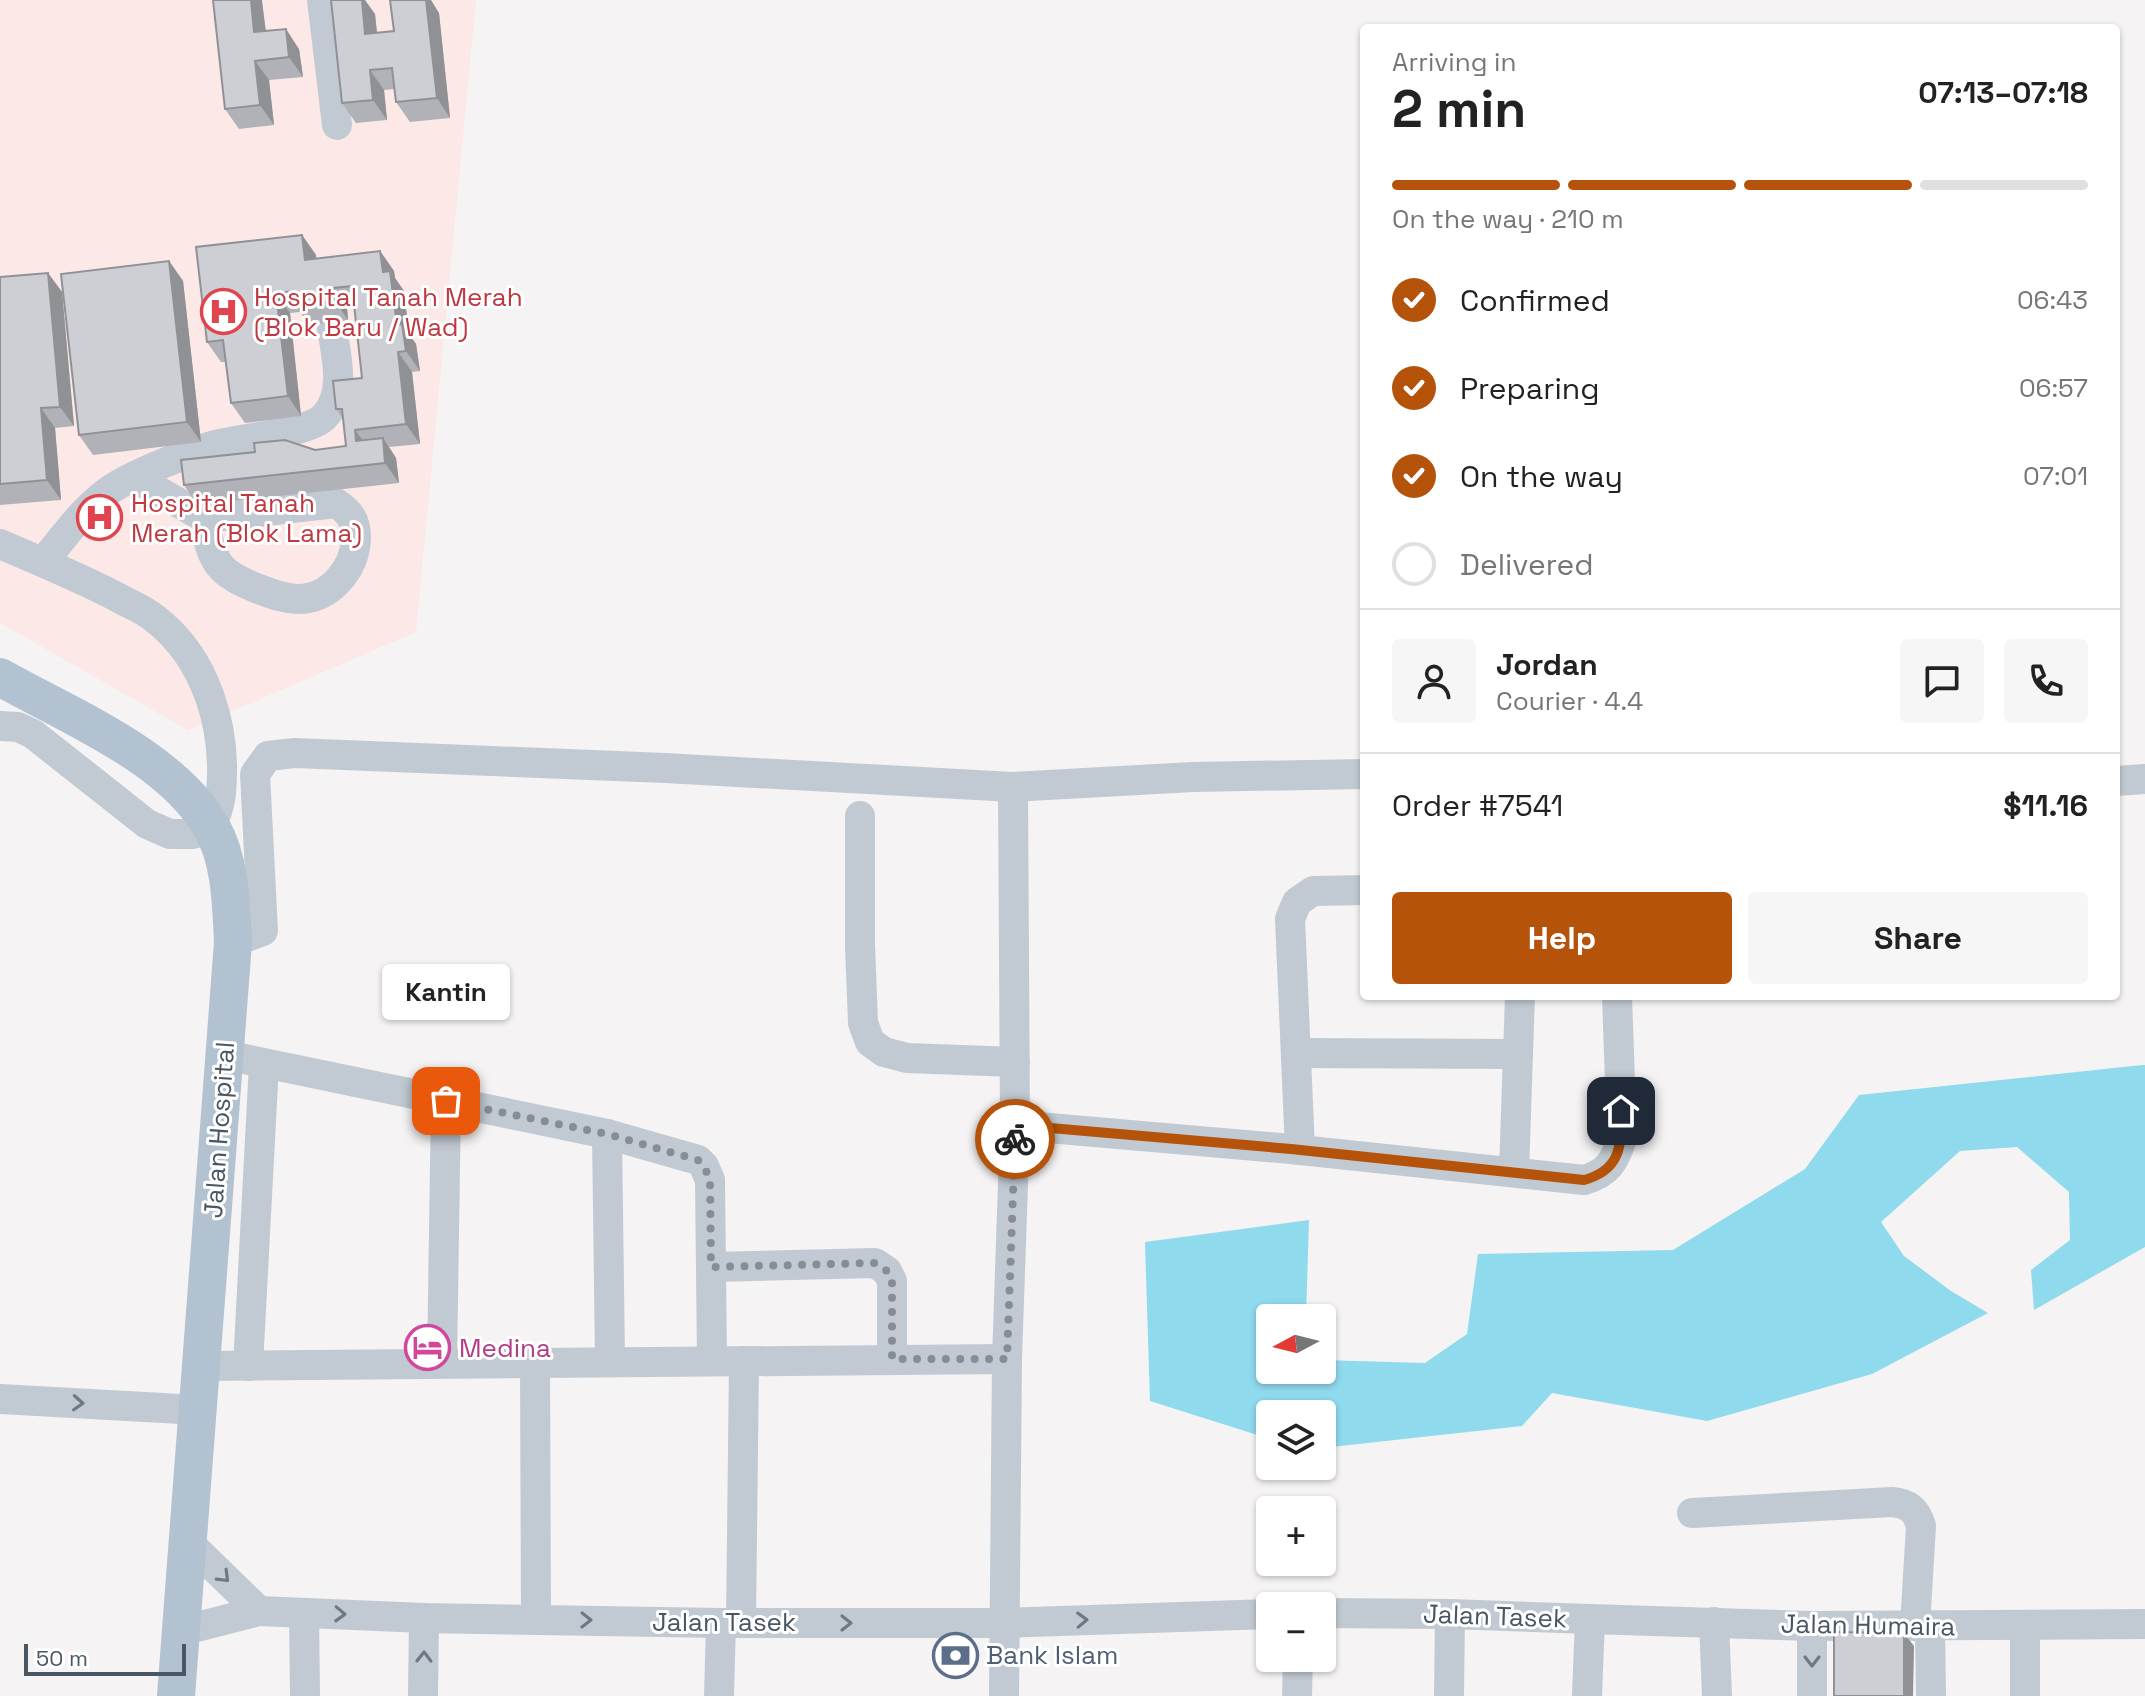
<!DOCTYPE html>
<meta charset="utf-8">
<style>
:root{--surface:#fff;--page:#f6f6f6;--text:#222;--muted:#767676;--line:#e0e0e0;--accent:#b45309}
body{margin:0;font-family:"Space Grotesk",sans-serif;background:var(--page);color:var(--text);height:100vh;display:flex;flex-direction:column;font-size:30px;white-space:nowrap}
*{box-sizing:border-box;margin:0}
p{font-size:26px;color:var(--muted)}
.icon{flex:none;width:44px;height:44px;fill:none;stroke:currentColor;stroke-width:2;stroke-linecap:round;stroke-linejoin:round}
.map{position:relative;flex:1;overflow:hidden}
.side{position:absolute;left:1360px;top:24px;width:760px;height:976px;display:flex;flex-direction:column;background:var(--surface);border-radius:8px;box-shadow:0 2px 6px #0004}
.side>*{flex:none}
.needle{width:52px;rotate:263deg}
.tools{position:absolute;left:1256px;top:1304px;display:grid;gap:16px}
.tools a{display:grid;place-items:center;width:80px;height:80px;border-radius:8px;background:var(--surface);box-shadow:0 2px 6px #0004;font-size:40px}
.scale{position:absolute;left:24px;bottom:20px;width:162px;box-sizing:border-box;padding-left:8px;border:4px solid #4a5661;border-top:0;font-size:22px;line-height:28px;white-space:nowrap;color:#4a5661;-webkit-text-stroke:6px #fff;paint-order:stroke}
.pin{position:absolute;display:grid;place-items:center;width:68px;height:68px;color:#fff;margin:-34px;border-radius:16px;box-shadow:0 4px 12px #0006}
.courier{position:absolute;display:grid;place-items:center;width:80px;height:80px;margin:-40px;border:6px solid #b45309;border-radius:50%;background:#fff;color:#222;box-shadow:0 2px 10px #0007}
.bubble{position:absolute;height:56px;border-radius:8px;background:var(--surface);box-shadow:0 2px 6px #0004;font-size:26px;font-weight:800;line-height:56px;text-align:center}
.headline em{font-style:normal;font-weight:800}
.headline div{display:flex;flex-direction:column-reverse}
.headline{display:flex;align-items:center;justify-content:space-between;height:136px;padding:0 32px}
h1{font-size:52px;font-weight:800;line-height:60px}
.bar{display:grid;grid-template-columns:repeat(4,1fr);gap:12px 8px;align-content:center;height:96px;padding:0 32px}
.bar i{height:10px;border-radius:6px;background:var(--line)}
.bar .on{background:var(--accent)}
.bar p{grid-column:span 4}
.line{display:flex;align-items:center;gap:20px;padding:0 32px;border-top:2px solid var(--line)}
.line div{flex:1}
.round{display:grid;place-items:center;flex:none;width:84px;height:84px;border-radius:8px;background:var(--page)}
ol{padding:0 32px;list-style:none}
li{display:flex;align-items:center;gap:24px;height:88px}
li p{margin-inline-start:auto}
li .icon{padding:8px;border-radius:50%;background:var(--accent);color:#fff;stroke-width:4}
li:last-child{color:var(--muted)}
li i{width:44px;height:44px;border:4px solid var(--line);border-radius:50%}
.cta{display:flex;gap:16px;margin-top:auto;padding:16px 32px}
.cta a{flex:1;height:92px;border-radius:8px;background:var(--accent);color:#fff;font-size:32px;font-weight:800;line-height:92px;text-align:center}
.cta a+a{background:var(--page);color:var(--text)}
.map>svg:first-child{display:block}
</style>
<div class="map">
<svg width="2145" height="1696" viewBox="0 0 2145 1696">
<rect width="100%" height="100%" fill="#f5f3f3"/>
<path fill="#fce8e6" d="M0,0H476L416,632L188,730L0,623Z"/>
<path fill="#90daee" d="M2142,1065H2145V1247L2034,1310L2031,1270L2070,1240L2069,1192L2017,1147L1960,1151L1881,1222L1904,1256L1951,1291L1988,1313L1872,1374L1707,1421L1552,1393L1522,1426L1322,1448V1414H1270V1439L1150,1401L1145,1242L1309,1220L1306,1318H1270V1370H1322V1360L1425,1363L1467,1334L1478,1254L1673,1250L1805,1169L1859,1095Z"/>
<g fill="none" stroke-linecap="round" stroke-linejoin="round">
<g stroke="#c1cad2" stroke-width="30">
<path d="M322,0L337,125"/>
<path d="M134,477L205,518C207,536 210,556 223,569C232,578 245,583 256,588C270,593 283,599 298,599C330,599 355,569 356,538C356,521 350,512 336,503L205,518"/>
<path d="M0,544C39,561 79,577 117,597C129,604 143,609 154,618C207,658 227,729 221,793C220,805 215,817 212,828L193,834H170L147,824L33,734L18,727L0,726"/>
<path d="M43,562C63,538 84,508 110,490C133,474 184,454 212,446C238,438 307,434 324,417C347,393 336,356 332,328"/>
<path d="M2116,781L2145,779"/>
<path d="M860,816V945L863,1023L870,1042L884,1052L907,1058L1015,1062"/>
<path d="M233,942L263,931L255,774L268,756L295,753L665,768L1013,787L1193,777L1364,774"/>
<path d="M1296,1053L1518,1054"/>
<path d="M225,1055L607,1134L698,1160L704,1166L710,1180L712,1361"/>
<path d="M1015,1125L1291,1149L1584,1180C1608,1173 1614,1162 1622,1139L1617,996"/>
<path d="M607,1134L610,1362"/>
<path d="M1300,1150L1290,919L1297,902L1313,891L1364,890"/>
<path d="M1514,1172L1520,996"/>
<path d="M711,1267L875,1263L887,1271L892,1281V1359"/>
<path d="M535,1362L536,1620"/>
<path d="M442,1363L446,1101"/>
<path d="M202,1366L1007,1359"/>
<path d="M248,1366L264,1064"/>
<path d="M0,1399L199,1410"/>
<path d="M1692,1513L1892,1502C1909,1504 1916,1509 1921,1526L1915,1626"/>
<path d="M188,1542L259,1611"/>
<path d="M304,1613L305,1696"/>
<path d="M1322,1613L1450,1614L1590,1619L1587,1696"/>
<path d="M1590,1619L1812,1626L2145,1624"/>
<path d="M1714,1622L1717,1696"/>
<path d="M741,1623L744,1361"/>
<path d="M1930,1626L1931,1696"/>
<path d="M181,1631L259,1611L424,1618L721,1623H1004L1270,1614"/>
<path d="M423,1696L424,1618"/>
<path d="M719,1696L721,1623"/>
<path d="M1004,1696L1007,1359L1015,1125L1013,787"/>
<path d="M1297,1696L1298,1658"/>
<path d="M1449,1696L1450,1614"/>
<path d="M1812,1696V1626"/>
<path d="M2025,1696V1626"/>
</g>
<path stroke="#b3c2d1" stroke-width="38" d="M0,677C69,716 172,757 212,828C231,862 231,905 233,942L176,1696"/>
</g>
<g fill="#b0b2b7">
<path d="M262,1L266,31L299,49L303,77L269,80L274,125L239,129L225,109Z"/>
<path d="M439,13L450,118L410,122L396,102L394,89L384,90L387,120L356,123L342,103L375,14L377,33L394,31Z"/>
<path d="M302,235L316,255V259L380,251L394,271L395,278L404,291L409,334L416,344L420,371L412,372L420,444L389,447L396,458L399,483L197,505L184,485L315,450L346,446L343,419L336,409L362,378L354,307L347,308L348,320L309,325L300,312L290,313L301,416L245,423L231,403L226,362H221L207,342Z"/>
<path d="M169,261L183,281L201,442L93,455L79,435Z"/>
<path d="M48,273L62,292L74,426L55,428L61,500L0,505V277Z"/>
</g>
<g fill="#909195">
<path d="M251,0H262V1L268,52L254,32Z"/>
<path d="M362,0H365L375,14L379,54L365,34Z"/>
<path d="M426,0H431L439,13L450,118L437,98Z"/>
<path d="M286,29L299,49L303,77L289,57Z"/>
<path d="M255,61L269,80L274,125L260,105Z"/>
<path d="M370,70L384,90L387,120L373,100Z"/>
<path d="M302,235L316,255L319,280L305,260Z"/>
<path d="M380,251L394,271L395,278L404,291L409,334L416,344L420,371L406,351L397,325L383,272Z"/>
<path d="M169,261L183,281L201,442L187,422Z"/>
<path d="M48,273L62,292L74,426L60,407Z"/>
<path d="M333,288L347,308L348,320L335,301Z"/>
<path d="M276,293L290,313L301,416L288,396Z"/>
<path d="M398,352L412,372L420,444L406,424Z"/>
<path d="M41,408L55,428L61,500L47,480Z"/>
<path d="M355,430L369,449L356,441Z"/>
<path d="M383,438L396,458L399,483L385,463Z"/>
<path d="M1904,1633L1914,1646L1913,1696H1904Z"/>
</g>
<g fill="#cdcfd5" stroke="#909195" stroke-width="2">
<path d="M213,0H251L254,32L286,29L289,57L255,61L260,105L225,109Z"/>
<path d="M331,0H362L365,34L394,31L390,0H426L437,98L396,102L392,68L370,70L373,100L342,103Z"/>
<path d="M302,235L305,260L380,251L383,272L390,271L397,325L402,324L406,351L398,352L406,424L355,430L356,441L383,438L385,463L184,485L181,460L255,452L254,443L285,440L315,450L346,446L342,409H336L333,381L362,378L352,286L333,288L335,301L296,305L294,291L276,293L288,396L231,403L223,340L207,342L196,247Z"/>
<path d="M169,261L187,422L79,435L61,274Z"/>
<path d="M48,273L60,407L41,408L47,480L0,484V277Z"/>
<path d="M1834,1632L1904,1633V1696H1834Z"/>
</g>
<defs><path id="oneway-chevron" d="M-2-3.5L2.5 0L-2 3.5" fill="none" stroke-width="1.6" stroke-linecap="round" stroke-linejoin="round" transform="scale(2)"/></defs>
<g stroke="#6e7983">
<use href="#oneway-chevron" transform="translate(78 1403) rotate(3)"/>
<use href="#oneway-chevron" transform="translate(224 1577) rotate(45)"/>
<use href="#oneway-chevron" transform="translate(340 1614) rotate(2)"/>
<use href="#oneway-chevron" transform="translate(586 1620) rotate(1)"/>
<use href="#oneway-chevron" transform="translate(1082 1620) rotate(-2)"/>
<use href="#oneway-chevron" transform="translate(846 1623)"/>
<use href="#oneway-chevron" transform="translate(424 1657) rotate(-89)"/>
<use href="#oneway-chevron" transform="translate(1812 1661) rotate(90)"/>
</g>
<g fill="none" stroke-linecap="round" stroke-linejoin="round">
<path stroke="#868d94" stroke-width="8" stroke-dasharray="0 14.4" d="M446,1101L607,1134L698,1160L704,1166L710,1180L711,1267L875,1263L887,1271L892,1281V1359H1007L1015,1139"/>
<path stroke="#b45309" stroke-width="10" d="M1015,1139V1125L1291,1149L1584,1180C1621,1170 1622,1145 1621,1111"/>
</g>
<defs>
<symbol id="hospital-ring" viewBox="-11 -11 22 22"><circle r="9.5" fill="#fff" stroke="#e0444e" stroke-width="1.5"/><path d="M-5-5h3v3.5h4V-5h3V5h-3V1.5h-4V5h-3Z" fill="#e0444e"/></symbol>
<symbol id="hotel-ring" viewBox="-11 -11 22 22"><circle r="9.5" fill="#fff" stroke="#d1479c" stroke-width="1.5"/><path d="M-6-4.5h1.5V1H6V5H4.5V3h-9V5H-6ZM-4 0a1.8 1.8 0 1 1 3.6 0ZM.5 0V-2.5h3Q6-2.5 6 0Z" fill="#d1479c"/></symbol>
<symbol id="bank-ring" viewBox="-11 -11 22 22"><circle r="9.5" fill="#fff" stroke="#5c6f8a" stroke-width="1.5"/><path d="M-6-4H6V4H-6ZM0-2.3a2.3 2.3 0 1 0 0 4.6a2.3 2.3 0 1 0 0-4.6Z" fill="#5c6f8a"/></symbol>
</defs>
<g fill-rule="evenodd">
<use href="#hospital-ring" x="198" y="286" width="51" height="51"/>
<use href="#hospital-ring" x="74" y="492" width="51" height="51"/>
<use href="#hotel-ring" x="402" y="1322" width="51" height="51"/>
<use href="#bank-ring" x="930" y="1630" width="51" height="51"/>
</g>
<g text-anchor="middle" stroke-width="6" stroke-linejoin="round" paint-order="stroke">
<g font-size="26" fill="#be3a42" stroke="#fff" text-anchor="start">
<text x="254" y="306">Hospital Tanah Merah<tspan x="254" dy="30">(Blok Baru / Wad)</tspan></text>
<text x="131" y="512">Hospital Tanah<tspan x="131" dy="30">Merah (Blok Lama)</tspan></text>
</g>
<g font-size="26" fill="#4a5661" stroke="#fff">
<text transform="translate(219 1130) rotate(-86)" y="9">Jalan Hospital</text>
<text transform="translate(1495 1616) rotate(2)" y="9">Jalan Tasek</text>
<text x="724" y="1631">Jalan Tasek</text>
<text transform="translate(1868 1625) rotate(1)" y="9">Jalan Humaira</text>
</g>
<g font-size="26" fill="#b23c85" stroke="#fff" text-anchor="start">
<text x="459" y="1357">Medina</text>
</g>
<g font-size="26" fill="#4e5e75" stroke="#fff" text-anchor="start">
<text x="986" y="1664">Bank Islam</text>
</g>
</g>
</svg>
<div class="tools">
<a><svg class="needle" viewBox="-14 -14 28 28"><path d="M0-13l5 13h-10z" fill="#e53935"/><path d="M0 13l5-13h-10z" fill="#767676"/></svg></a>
<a><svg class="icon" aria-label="layers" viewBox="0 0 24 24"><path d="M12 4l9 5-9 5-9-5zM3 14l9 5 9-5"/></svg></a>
<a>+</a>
<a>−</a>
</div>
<div class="scale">50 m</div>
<div class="pin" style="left:446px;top:1101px;background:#ea580c"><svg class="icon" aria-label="bag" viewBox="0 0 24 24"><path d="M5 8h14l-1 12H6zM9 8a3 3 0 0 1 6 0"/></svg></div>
<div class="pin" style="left:1621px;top:1111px;background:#1f2937"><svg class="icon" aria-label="home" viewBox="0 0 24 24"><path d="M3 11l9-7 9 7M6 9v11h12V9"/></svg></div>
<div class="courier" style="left:1015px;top:1139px"><svg class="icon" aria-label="bike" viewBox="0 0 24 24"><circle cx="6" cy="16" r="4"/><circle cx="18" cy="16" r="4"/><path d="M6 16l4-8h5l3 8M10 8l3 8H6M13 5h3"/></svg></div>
<div class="bubble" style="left:382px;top:964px;width:128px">Kantin</div>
<section class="side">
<div class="headline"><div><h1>2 min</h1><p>Arriving in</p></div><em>07:13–07:18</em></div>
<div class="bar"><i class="on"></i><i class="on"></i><i class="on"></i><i></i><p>On the way · 210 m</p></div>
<ol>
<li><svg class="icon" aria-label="check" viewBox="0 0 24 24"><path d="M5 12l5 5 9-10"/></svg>Confirmed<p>06:43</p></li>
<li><svg class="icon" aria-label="check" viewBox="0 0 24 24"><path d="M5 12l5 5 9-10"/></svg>Preparing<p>06:57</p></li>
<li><svg class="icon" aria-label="check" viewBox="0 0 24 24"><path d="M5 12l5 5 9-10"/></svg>On the way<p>07:01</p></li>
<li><i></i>Delivered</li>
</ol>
<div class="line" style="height:144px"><a class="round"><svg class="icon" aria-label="person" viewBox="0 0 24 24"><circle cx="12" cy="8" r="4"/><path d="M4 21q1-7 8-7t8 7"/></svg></a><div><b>Jordan</b><p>Courier · 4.4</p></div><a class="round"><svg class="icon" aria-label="chat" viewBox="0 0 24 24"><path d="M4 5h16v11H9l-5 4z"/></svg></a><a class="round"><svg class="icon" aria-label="phone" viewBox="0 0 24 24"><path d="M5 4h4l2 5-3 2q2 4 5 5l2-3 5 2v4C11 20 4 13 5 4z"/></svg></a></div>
<div class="line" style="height:104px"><div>Order #7541</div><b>$11.16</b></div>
<div class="cta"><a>Help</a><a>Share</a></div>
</section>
</div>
